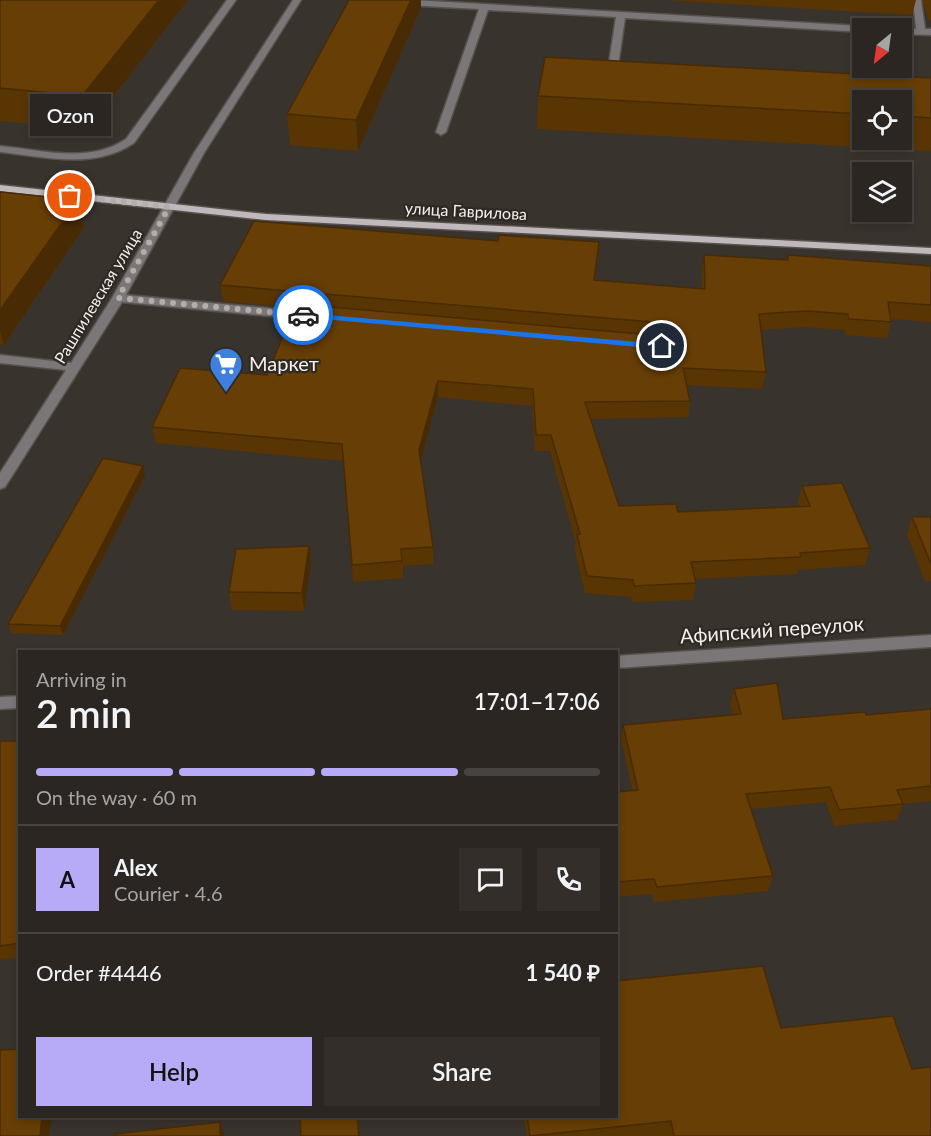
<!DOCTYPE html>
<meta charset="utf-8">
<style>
:root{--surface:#2b2622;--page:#332e2a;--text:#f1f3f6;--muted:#a6a5a5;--line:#474340;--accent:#b7abf8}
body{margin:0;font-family:Lato,sans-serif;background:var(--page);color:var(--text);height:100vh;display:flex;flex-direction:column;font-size:22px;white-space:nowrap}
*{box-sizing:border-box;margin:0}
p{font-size:20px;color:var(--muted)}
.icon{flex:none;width:33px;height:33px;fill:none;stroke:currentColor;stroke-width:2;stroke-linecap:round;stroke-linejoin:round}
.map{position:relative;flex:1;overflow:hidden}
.details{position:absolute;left:18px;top:650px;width:600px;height:468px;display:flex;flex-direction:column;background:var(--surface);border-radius:0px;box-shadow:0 3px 9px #0003,0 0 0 2px var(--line)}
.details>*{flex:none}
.needle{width:39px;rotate:209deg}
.controls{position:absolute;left:852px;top:18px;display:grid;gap:12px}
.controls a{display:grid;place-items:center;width:60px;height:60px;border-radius:0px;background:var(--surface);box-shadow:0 3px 9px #0003,0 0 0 2px var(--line);font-size:30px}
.pin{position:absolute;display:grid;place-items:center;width:51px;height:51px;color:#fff;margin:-26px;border:3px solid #fff;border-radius:50%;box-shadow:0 2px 6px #0007}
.courier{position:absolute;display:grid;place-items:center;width:60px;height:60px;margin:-30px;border:4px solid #1a73e8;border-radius:50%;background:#fff;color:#222;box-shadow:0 2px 8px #0007}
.bubble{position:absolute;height:42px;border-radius:0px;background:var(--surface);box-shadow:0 3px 9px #0003,0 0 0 2px var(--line);font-size:20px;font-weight:600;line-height:42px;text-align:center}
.summary em{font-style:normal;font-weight:600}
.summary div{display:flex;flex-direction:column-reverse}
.summary{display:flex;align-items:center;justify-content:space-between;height:102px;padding:0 18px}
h1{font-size:39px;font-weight:600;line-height:45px}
.bar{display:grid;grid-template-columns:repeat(4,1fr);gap:9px 6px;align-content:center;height:72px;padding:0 18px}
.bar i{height:8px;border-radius:4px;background:var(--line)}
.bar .on{background:var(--accent)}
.bar p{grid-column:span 4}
.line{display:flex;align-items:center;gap:15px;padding:0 18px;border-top:2px solid var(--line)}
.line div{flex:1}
.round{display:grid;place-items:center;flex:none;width:63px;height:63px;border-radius:0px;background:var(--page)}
.cta{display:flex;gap:12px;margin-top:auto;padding:12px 18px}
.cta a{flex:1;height:69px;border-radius:0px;background:var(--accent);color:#111;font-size:24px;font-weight:600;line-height:69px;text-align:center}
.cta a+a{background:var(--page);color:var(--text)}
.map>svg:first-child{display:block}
</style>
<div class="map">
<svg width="931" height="1136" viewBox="0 0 931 1136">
<rect width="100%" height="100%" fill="#39332e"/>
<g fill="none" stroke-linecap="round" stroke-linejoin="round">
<defs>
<g id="minor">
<path d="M227,0H236L134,143C94,170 45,157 0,152V146C42,150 89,164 126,139Z"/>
<path d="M293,0H301L204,153L126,295L312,312L318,316L312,320L122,302L5,487L0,489V473L66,370L0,363V355L71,363L112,298L194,153Z"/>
<path d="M364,0H413L862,26L866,28H862V32L625,18L618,66L627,69L613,72L608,69L616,17L488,10L446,132L441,135L436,132L479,9L368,3Z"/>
<path d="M913,0H921L925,29H931V35L902,34L901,28L916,29Z"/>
<path d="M931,635V647L616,668V656Z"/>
<path d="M20,696V708L0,709V697Z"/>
</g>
<path id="major" d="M0,185L266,214L931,248V254L266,220L0,191Z"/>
</defs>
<use href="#minor" stroke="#57514d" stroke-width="3"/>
<use href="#major" stroke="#57514d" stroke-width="3"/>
<use href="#minor" fill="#7b7677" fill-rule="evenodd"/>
<use href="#major" fill="#c0b8ba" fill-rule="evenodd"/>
</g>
<g fill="#593504" fill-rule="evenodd">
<path d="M0,0H188L88,129L0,121Z"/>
<path d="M665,0H916L912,15Z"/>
<path d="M922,0H931V20H929Z"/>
<path d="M421,8L358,151L290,145L287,114Z"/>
<path d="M931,78V151L537,129L538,96ZM862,100H902V140H862Z"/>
<path d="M0,192L84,227L4,345L1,344L0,346Z"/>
<path d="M498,241L599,242L595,280L702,288V271L704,255L787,260L788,255L931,266V322L891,319V322L887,338L845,335V330L804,327L760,330L766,372L762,389L687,385L690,401L688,417L590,419L619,506L678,512L799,506L798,503L802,486L870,548L865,565L798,570L797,574L695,579L696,583L693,600L632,602L631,597L585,593L575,551L576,543L550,451H535L532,406L438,397L420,462L433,547V564L403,566V578L353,582L344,461L156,443L152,427L267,375L295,308L223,301L220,285Z"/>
<path d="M145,476L63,635L11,633L8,624Z"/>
<path d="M912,517H931V581H925L907,535Z"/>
<path d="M309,546L311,563L304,611L232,610L229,592Z"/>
<path d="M734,689L783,719L866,715L931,709V801L903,804L897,820L834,826L826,802L750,809L773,876L768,891L654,902L652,894L616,897V792L633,791L621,740L623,725L733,715L730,705Z"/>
<path d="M0,741H20V957L0,960Z"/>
<path d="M781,1028L931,1136H527L524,1116H616Z"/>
</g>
<g fill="#482b04">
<path d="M159,0H188L88,129L82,96Z"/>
<path d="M411,0H421V8L358,151L356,120Z"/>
<path d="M78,200L84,227L4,345L0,331V310Z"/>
<path d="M438,381V397L419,467V450Z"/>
<path d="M143,466L145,476L63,635L60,626Z"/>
<path d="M309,546L311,563L304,611L302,593Z"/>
<path d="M42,1116H52L49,1136H40Z"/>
<path d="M220,1122L225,1136H220Z"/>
</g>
<g fill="#673e05" stroke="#482b04" stroke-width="1.5">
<path d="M0,0H159L82,96L0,88Z"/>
<path d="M349,0H411L356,120L287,114Z"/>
<path d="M545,57L931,78V118L902,116V100H862V114L538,96Z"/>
<path d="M0,192L78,200L0,310Z"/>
<path d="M254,221L498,241L499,235L599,242L594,280L705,289L704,255L788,260V255L931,266V305L888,302L891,322L849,319L848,314L807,311L759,314L766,372L683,368L690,401L585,402L619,506L676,504L678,512L810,506L802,486L842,483L870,548L800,553L801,557L691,562L696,583L634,586L633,580L587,576L577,535L580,534L551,435H536L533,389L438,381L419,450L433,547L401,549L402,561L352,565L342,444L152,427L180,368L267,375L296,304L664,336L672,330L664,323L220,285Z"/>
<path d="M103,458L143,466L60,626L8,624Z"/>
<path d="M912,517H931V564Z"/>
<path d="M309,546L302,593L229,592L236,549Z"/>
<path d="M777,683L783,719L865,712L866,715L931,709V786L897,790L903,804L839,810L830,787L746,794L773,876L657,887L654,879L616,882V792L638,790L623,725L741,714L734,689Z"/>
<path d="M0,741H20V943L0,946Z"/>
<path d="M763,966L781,1028L893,1016L912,1069L931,1067V1136H674L671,1121L530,1136L527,1116H616V981Z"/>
<path d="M20,1049V1116H42L40,1136H0V1050Z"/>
<path d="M300,1116H357L359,1136H301Z"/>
<path d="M220,1122V1136H115V1134Z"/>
</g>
<path fill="#1a73e8" d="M303,313L662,344L666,346L662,349L300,317Z"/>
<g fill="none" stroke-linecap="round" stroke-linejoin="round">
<path stroke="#b3aeaa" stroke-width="6" stroke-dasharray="0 10.8" d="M70,196L169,207L118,298L303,315"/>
</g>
<defs>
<symbol id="supermarket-pin" viewBox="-11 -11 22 30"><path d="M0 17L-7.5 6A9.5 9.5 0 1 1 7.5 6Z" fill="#3f7fe0" stroke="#2f2924"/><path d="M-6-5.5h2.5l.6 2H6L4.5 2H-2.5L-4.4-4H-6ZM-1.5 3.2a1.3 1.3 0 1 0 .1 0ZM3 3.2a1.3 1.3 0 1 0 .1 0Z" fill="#fff"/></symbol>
</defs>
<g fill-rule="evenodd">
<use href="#supermarket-pin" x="207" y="345" width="38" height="52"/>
</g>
<g text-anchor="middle" stroke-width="4.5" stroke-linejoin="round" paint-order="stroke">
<g font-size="16" fill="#f4f0ed" stroke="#2f2924">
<text transform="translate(466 211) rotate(3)" y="6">улица Гаврилова</text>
<text transform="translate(98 296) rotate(-59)" y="6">Рашпилевская улица</text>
</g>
<g font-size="20" fill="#f4f0ed" stroke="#2f2924" text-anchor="start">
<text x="249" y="371">Маркет</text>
</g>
<g font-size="20" fill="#f4f0ed" stroke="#2f2924">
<text transform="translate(772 630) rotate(-4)" y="7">Афипский переулок</text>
</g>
</g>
</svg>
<div class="controls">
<a><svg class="needle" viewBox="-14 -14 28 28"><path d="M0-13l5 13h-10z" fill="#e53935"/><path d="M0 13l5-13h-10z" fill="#a6a5a5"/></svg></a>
<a><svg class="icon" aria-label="locate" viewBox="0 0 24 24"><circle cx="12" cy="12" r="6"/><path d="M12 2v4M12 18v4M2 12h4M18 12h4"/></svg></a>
<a><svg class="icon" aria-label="layers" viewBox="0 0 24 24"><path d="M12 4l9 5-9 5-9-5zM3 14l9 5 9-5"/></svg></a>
</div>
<div class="pin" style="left:70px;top:196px;background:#ea580c"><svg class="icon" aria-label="bag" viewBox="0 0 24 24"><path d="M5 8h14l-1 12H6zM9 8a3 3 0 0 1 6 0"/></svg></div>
<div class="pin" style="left:662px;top:346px;background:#1f2937"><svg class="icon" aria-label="home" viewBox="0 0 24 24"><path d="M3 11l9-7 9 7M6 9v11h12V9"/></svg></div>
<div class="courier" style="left:303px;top:315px"><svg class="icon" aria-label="car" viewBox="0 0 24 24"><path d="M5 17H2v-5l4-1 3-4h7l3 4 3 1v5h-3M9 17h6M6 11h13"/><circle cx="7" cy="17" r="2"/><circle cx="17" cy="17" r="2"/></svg></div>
<div class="bubble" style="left:30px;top:94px;width:81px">Ozon</div>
<section class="details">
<div class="summary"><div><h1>2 min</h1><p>Arriving in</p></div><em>17:01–17:06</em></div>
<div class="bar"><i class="on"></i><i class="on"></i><i class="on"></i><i></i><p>On the way · 60 m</p></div>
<div class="line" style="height:108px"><b class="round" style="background:var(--accent);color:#111">A</b><div><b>Alex</b><p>Courier · 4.6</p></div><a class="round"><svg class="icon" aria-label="chat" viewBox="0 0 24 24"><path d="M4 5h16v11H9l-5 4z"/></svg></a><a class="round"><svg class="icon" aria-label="phone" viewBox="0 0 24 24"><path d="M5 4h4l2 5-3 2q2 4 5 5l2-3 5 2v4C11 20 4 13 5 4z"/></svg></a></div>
<div class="line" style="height:78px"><div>Order #4446</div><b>1 540 ₽</b></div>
<div class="cta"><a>Help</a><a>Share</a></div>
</section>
</div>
